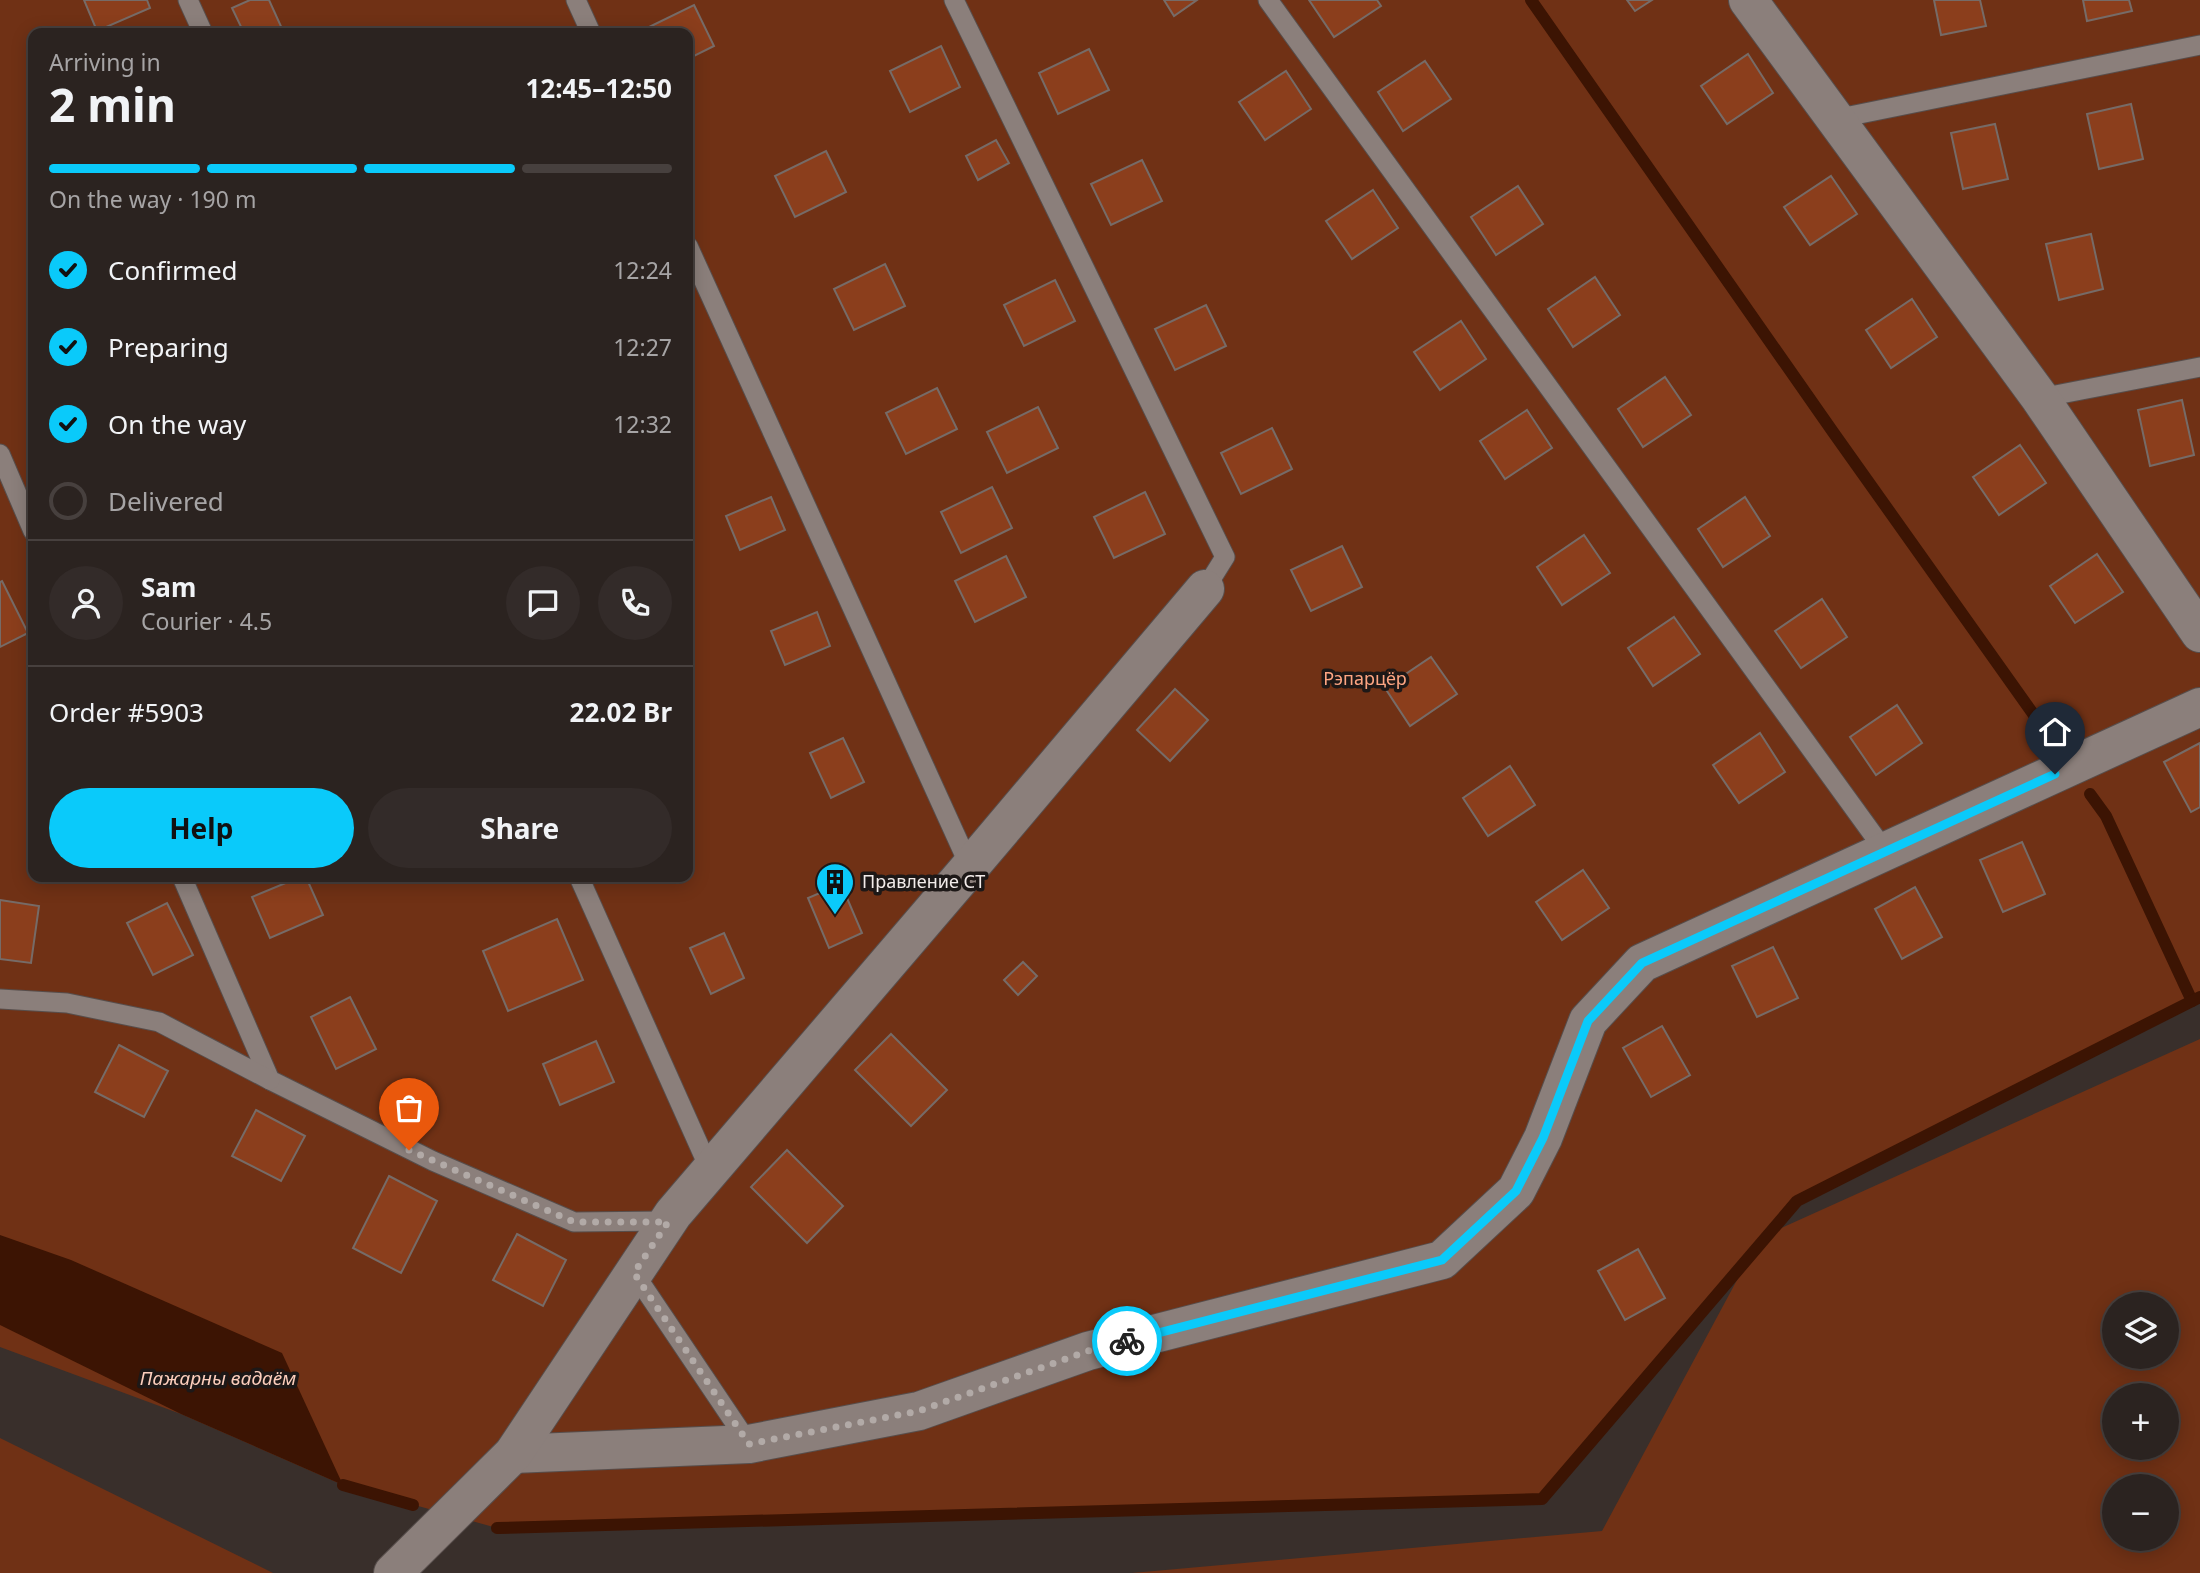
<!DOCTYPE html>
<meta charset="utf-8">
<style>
:root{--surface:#2b2320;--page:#332b29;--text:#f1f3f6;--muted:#a6a4a5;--line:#47403e;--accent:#0acafa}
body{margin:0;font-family:"Noto Sans",sans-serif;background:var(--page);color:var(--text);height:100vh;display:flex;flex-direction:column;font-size:26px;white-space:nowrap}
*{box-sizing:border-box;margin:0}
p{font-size:23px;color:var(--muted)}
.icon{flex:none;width:38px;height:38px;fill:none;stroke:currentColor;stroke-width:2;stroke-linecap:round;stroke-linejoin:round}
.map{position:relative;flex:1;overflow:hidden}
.sheet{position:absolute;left:28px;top:28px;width:665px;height:854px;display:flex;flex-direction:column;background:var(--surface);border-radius:14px;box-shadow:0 4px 18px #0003,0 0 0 2px var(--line)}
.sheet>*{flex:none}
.buttons{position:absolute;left:2102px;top:1292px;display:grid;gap:14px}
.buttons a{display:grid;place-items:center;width:77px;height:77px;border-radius:50%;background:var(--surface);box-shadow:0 4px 18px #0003,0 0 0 2px var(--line);font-size:35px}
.pin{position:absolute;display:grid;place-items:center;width:60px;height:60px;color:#fff;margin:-72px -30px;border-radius:50% 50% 50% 0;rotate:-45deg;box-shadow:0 0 7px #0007}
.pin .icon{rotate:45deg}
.courier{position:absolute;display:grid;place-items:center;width:70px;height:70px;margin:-35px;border:5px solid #0acafa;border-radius:50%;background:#fff;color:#222;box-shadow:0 2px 9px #0007}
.overview em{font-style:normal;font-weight:700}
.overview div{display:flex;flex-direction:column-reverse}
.overview{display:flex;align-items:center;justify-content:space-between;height:119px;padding:0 21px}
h1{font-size:46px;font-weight:700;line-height:52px}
.bar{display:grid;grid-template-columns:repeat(4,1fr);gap:10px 7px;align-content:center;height:84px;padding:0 21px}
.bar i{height:9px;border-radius:5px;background:var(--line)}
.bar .current{background:var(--accent)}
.bar p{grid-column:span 4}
.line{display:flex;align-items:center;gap:18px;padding:0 21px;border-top:2px solid var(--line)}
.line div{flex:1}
.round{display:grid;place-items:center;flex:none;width:74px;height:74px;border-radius:37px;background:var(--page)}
ol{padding:0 21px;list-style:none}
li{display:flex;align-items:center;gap:21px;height:77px}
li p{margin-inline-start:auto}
li .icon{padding:7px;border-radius:50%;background:var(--accent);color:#111;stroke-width:4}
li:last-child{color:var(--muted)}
li i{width:38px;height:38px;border:4px solid var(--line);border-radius:50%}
.action{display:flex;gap:14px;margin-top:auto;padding:14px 21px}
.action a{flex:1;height:80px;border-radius:42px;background:var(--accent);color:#111;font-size:28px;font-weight:700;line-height:80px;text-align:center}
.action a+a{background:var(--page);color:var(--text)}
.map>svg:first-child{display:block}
</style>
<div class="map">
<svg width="2200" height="1573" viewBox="0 0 2200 1573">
<rect width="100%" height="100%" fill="#392f2b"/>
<g fill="#703115" fill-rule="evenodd">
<path d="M0,0H2200V997L1797,1201L1770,1233L2200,1039V1573H1132L1602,1531L1751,1254L1542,1499L497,1528L343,1485L181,1414L0,1347ZM33,33H688V877H33ZM2114,1304H2166V1356H2114ZM2114,1395H2166V1447H2114ZM2114,1486H2166V1538H2114Z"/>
<path d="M0,1438L273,1573H0Z"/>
</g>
<path fill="#3c1403" d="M0,1235L71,1260L282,1353L343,1485L181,1414L0,1325Z"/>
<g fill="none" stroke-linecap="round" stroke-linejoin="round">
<g stroke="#3c1403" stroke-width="12">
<path d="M1531,0L1833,432L2051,739"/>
<path d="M2090,794L2106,816L2192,1001"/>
<path d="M343,1485L413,1505"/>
<path d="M497,1528L1542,1499L1797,1201L2200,997"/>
</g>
</g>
<g fill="#8b3e1c" stroke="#766b67" stroke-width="2">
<path d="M84,0H147L150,8L97,31Z"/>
<path d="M250,0H269L284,33H244L232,8Z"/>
<path d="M1164,0H1197L1174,16Z"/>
<path d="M1309,0H1377L1381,6L1334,37Z"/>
<path d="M1627,0H1652L1635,11Z"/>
<path d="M1934,0H1980L1986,26L1941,35Z"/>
<path d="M2083,0H2129L2132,11L2087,21Z"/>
<path d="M694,5L714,46L688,59V33H645L643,30Z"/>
<path d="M941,46L960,87L910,112L890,71Z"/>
<path d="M1089,49L1109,90L1058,114L1039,73Z"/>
<path d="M1748,54L1773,93L1727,124L1701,86Z"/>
<path d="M1425,61L1451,99L1403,131L1378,92Z"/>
<path d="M1286,71L1311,109L1265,140L1239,102Z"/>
<path d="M2131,104L2143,159L2099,169L2087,114Z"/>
<path d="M1995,124L2008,179L1963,189L1951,133Z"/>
<path d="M996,140L1009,163L978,180L966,156Z"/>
<path d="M826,151L846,192L795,217L775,176Z"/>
<path d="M1142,160L1162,201L1111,225L1091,184Z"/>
<path d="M1831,176L1857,214L1810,245L1784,207Z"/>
<path d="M1518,186L1543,224L1496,255L1471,217Z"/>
<path d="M1373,190L1398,228L1352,259L1326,221Z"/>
<path d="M2091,234L2103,289L2059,300L2046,244Z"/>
<path d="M885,264L905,306L854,330L834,289Z"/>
<path d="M1595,277L1620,315L1573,347L1548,309Z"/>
<path d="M1055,280L1075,321L1024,346L1004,305Z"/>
<path d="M1912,299L1937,337L1891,368L1866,330Z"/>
<path d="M1206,305L1226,346L1175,370L1155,329Z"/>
<path d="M1461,321L1486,359L1440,390L1414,352Z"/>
<path d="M1665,377L1691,415L1643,447L1618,409Z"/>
<path d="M937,388L957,429L906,454L886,413Z"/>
<path d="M2182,400L2194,455L2150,466L2138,410Z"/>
<path d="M1038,407L1058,448L1007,473L987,432Z"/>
<path d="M1527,410L1552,448L1505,479L1480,441Z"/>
<path d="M1272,428L1292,469L1241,494L1221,453Z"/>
<path d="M2020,445L2046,483L1999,515L1973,477Z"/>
<path d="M992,487L1012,528L961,553L941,512Z"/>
<path d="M1145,492L1165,534L1114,558L1094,517Z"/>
<path d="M771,497L785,530L740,550L726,516Z"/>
<path d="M1745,497L1770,536L1723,567L1698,529Z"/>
<path d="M1584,535L1610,573L1562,605L1537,567Z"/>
<path d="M1342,546L1362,587L1311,611L1291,570Z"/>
<path d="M2097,554L2123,592L2075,623L2050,586Z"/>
<path d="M1006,556L1026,597L975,622L955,581Z"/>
<path d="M2,581L28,633L0,647V582Z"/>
<path d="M1822,599L1847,637L1801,668L1775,631Z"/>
<path d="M817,612L830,646L785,665L771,631Z"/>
<path d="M1674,617L1700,654L1653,686L1628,648Z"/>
<path d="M1431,657L1457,694L1410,726L1385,688Z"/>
<path d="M1175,689L1208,720L1170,761L1137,730Z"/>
<path d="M1897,705L1922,743L1876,775L1850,737Z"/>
<path d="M1760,733L1785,772L1739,803L1713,765Z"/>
<path d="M843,738L864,782L831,798L810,753Z"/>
<path d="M2200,743V807L2191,812L2164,762Z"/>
<path d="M1510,766L1535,805L1488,836L1463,798Z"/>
<path d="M2022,842L2045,894L2003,912L1980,860Z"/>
<path d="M1583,870L1609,908L1562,940L1536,902Z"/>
<path d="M300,877H306L323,915L270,938L252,897Z"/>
<path d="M841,884L862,933L829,948L808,898Z"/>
<path d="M1915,887L1942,937L1902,959L1875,909Z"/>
<path d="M0,900L39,906L31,963L0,959Z"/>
<path d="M167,903L193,955L153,975L127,923Z"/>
<path d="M557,919L583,980L508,1011L483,951Z"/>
<path d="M724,933L744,978L711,994L690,948Z"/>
<path d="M1773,947L1798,998L1757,1017L1732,966Z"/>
<path d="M1023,962L1037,976L1018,995L1004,980Z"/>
<path d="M350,997L376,1049L336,1069L311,1017Z"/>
<path d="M1662,1026L1690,1075L1651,1097L1623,1048Z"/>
<path d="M891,1034L947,1090L911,1126L855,1070Z"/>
<path d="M596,1041L614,1082L560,1105L543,1064Z"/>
<path d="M119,1045L168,1071L144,1117L95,1092Z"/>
<path d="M256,1110L305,1136L281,1181L232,1156Z"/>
<path d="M787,1150L843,1206L807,1243L751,1187Z"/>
<path d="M389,1176L437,1201L401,1273L353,1248Z"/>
<path d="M517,1234L566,1260L543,1306L493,1280Z"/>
<path d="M1638,1249L1665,1298L1625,1320L1598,1271Z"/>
</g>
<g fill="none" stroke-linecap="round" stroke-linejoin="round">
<defs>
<g id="service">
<path d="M188,0L203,33"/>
<path d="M576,0L591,33"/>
<path d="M954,0L1225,557L1205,589"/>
<path d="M1268,0L1885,851"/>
<path d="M1835,119L2200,45"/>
<path d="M688,246L970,867"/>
<path d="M2040,398L2200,367"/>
<path d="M0,454L33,531"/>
<path d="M182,877L270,1080L433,1161L574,1222L668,1221"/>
<path d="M579,877L710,1170"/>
<path d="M0,999L67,1003L159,1022L270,1080"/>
<path d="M634,1273L749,1444"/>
</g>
<g id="minor">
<path d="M1748,0L2040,398L2200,633"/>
<path d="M513,1454L749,1444L919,1411L1088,1351L1442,1260L1516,1191L1543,1138L1588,1021L1642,963L2200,707"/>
<path d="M393,1573L513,1454L673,1214L970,867L1205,589"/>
</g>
</defs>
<use href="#service" stroke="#574e4c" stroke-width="21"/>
<use href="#minor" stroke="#574e4c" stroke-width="40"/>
<use href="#service" stroke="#8b7f7b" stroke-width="19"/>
<use href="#minor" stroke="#8b7f7b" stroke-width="38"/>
</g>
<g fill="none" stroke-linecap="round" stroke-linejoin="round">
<path stroke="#b2aaa7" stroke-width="7" stroke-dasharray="0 12.6" d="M409,1150L574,1222H668L634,1273L749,1444L919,1411L1088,1351L1127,1341"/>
<path stroke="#0acafa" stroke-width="9" d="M1127,1341L1442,1260L1516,1191L1543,1138L1588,1021L1642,963L2055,774"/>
</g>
<defs>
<symbol id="building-pin" viewBox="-11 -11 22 30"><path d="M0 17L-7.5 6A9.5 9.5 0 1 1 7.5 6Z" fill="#0acafa" stroke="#1d1817"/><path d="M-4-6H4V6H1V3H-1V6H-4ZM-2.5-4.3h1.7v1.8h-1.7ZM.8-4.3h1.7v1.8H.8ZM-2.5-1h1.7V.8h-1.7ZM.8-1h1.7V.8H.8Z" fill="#111"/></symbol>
</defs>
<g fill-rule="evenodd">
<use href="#building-pin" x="813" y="860" width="44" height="60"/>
</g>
<g text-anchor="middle" stroke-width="7" stroke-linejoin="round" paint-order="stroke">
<g font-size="18" fill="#fda582" stroke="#1d1817">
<text x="1365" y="685">Рэпарцёр</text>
</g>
<g font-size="18" fill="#f3ecea" stroke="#1d1817" text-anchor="start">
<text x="862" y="888">Правление СТ</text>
</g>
<g font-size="19" font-style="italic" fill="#fccebc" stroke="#1d1817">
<text x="218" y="1385">Пажарны вадаём</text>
</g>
</g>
</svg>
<div class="buttons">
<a><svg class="icon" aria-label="layers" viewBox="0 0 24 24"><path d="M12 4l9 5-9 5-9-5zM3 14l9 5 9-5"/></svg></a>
<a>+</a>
<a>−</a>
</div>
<div class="pin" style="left:409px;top:1150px;background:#ea580c"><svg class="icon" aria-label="bag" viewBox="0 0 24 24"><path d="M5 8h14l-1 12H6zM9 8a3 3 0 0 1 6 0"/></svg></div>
<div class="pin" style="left:2055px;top:774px;background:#1f2937"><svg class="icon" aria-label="home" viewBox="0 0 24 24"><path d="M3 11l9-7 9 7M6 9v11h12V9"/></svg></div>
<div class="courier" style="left:1127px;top:1341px"><svg class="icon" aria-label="bike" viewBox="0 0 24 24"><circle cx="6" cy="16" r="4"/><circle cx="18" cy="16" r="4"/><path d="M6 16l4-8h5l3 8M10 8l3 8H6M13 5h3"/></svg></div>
<section class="sheet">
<div class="overview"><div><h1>2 min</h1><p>Arriving in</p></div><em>12:45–12:50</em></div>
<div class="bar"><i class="current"></i><i class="current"></i><i class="current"></i><i></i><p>On the way · 190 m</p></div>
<ol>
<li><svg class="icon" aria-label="check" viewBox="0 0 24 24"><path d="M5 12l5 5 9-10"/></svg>Confirmed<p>12:24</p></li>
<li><svg class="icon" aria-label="check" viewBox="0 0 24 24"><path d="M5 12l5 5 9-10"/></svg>Preparing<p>12:27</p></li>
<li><svg class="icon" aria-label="check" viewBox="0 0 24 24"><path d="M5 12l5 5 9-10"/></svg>On the way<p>12:32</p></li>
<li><i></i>Delivered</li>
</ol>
<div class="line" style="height:126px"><a class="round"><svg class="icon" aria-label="person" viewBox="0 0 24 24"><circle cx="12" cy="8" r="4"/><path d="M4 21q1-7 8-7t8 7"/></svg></a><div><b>Sam</b><p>Courier · 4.5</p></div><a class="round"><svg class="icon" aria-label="chat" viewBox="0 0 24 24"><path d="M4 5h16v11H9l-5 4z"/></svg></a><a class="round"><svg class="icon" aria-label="phone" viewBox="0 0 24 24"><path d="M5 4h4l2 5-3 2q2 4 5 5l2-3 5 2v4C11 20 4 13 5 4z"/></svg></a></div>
<div class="line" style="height:91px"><div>Order #5903</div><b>22.02 Br</b></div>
<div class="action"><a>Help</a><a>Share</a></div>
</section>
</div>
